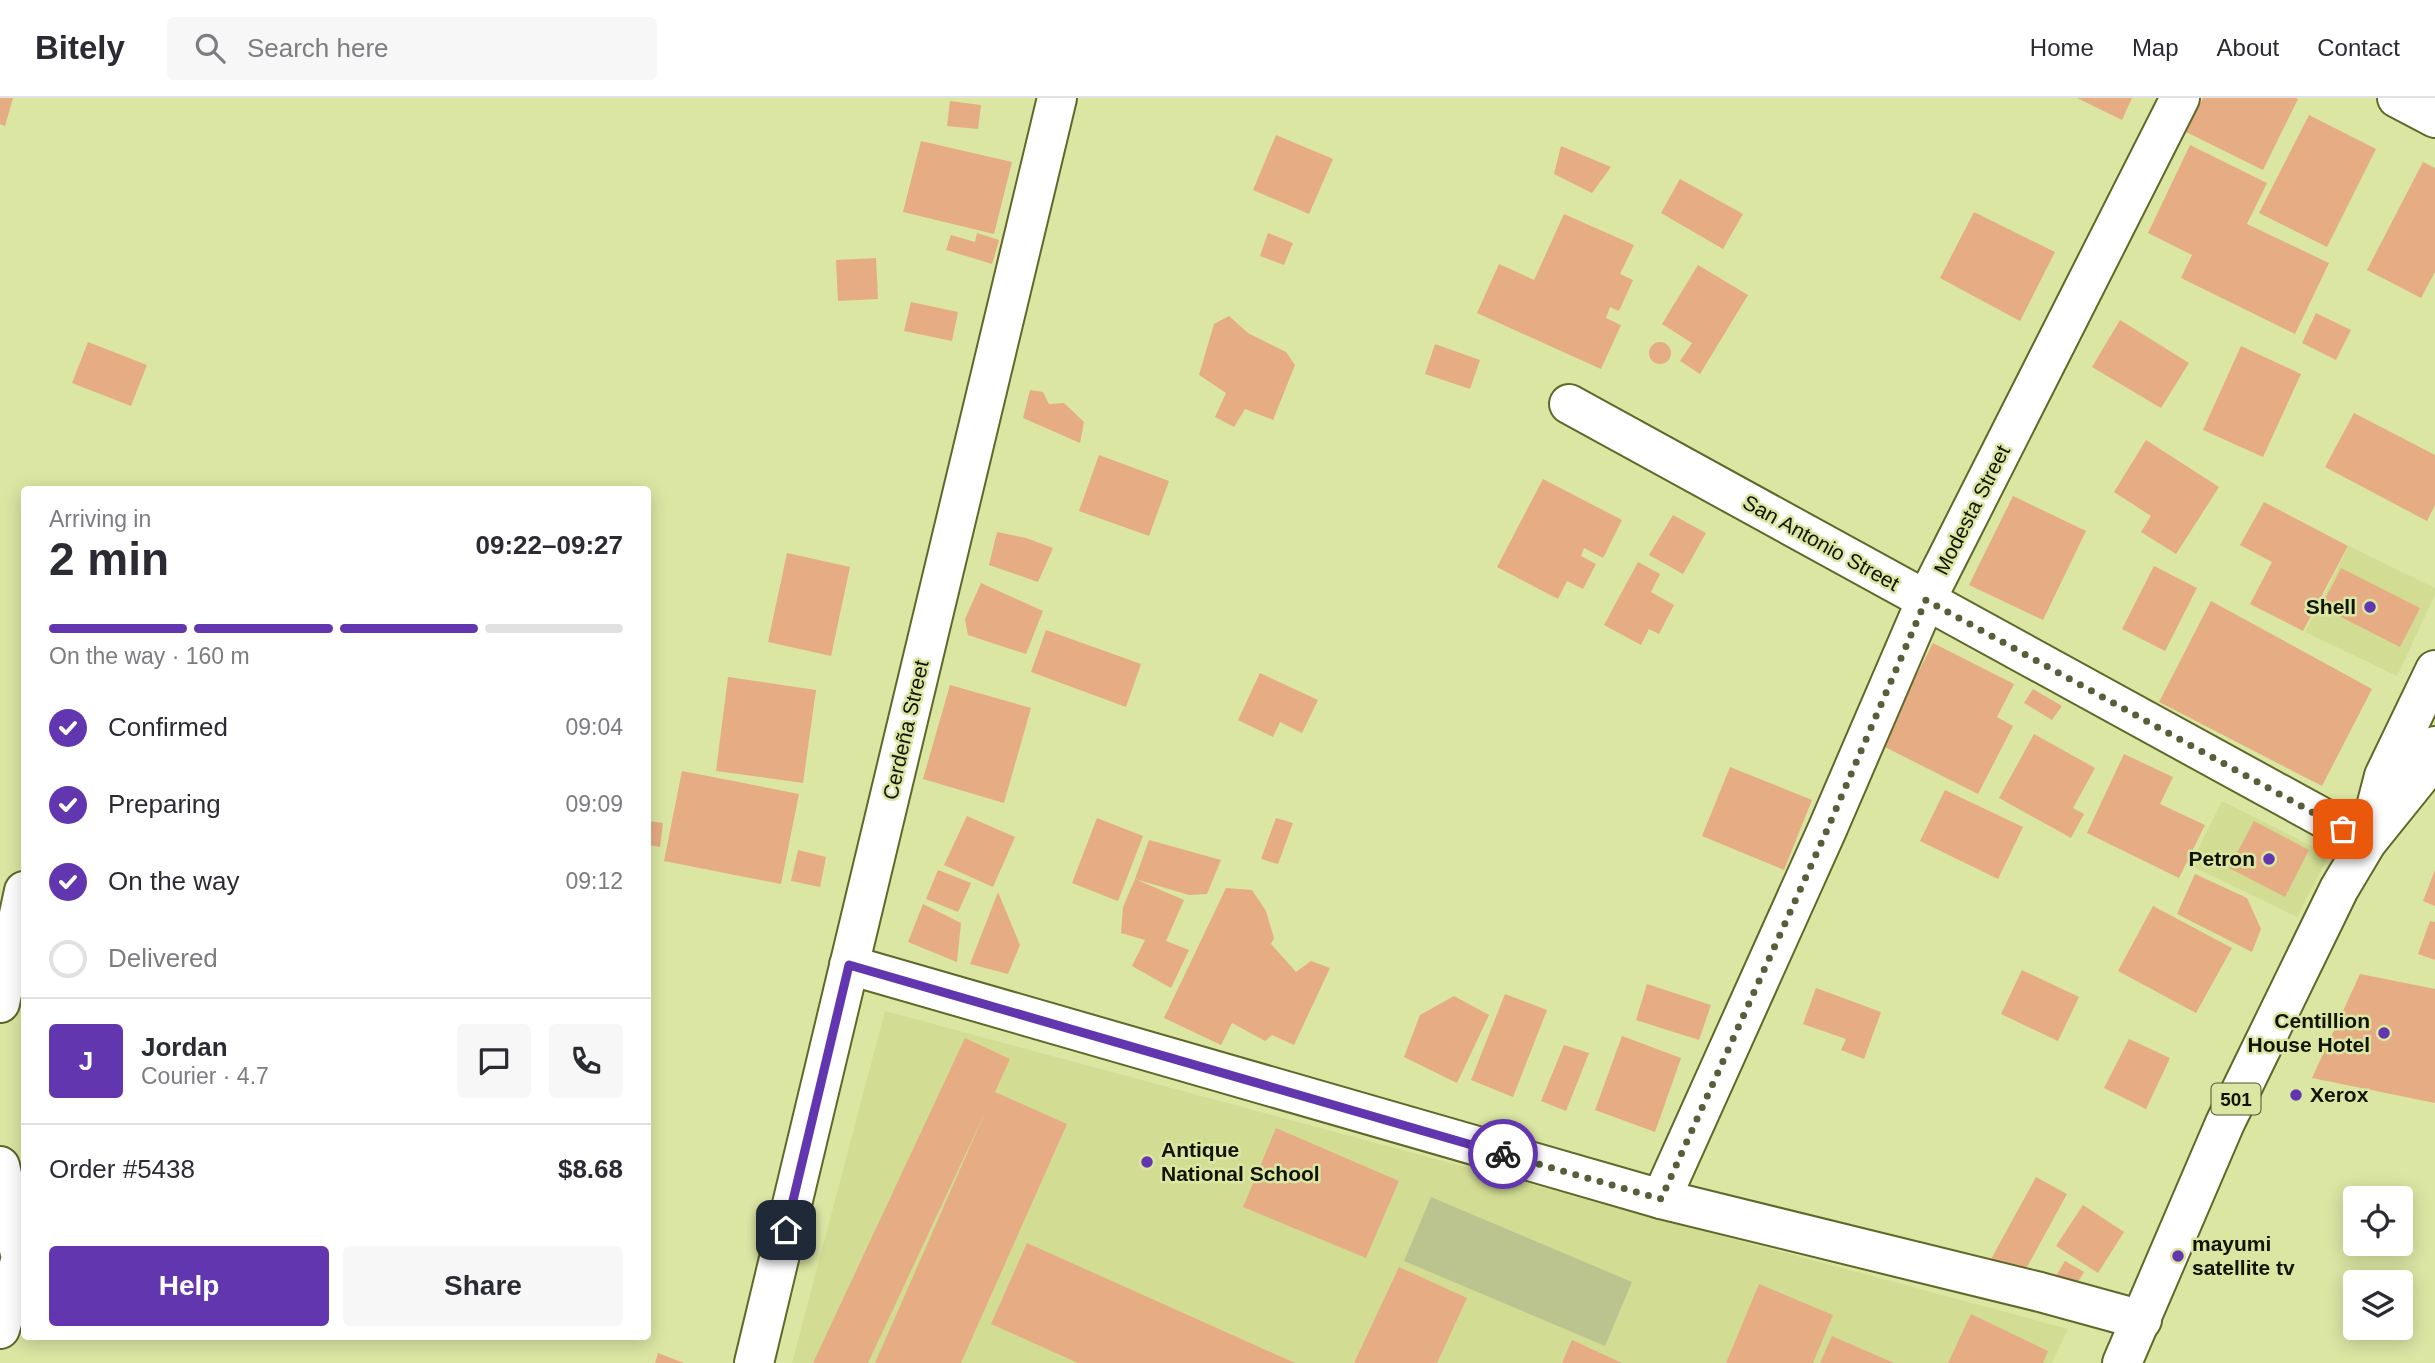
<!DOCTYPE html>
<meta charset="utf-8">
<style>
:root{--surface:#fff;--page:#f7f7f7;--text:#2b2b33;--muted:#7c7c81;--line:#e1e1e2;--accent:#6236ae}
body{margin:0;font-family:Helvetica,sans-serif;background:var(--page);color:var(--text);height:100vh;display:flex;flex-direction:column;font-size:26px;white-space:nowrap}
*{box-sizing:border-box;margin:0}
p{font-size:23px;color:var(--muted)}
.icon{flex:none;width:38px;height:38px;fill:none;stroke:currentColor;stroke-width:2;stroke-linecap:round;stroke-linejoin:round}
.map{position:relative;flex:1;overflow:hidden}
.drawer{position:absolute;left:21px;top:388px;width:630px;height:854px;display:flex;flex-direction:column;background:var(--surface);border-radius:7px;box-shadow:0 4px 18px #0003}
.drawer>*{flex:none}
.controls{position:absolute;left:2343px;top:1088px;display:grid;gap:14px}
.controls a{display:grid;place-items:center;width:70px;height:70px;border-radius:7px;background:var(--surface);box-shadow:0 4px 18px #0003;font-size:35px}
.pin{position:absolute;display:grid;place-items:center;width:60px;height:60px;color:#fff;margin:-30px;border-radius:14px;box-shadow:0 4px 10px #0006}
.courier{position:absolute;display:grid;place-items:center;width:70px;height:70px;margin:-35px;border:5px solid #6236ae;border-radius:50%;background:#fff;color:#222;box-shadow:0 2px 9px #0007}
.headline em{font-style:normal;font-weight:800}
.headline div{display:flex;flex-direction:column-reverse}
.headline{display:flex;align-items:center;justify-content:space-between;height:119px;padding:0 28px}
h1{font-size:46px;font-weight:800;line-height:52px}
.bar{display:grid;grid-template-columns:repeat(4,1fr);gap:10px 7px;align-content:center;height:84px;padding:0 28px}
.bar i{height:9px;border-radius:5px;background:var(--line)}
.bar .current{background:var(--accent)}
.bar p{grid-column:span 4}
.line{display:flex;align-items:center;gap:18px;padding:0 28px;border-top:2px solid var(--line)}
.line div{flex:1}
.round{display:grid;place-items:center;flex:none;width:74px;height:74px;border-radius:7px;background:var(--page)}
ol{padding:0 28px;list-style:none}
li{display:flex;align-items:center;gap:21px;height:77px}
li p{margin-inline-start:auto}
li .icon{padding:7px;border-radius:50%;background:var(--accent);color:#fff;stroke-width:4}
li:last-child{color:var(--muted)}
li i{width:38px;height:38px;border:4px solid var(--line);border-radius:50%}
.primary-button{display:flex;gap:14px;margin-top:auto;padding:14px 28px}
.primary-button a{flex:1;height:80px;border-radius:7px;background:var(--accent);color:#fff;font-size:28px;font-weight:800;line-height:80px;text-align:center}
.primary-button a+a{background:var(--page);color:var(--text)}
header{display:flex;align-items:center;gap:42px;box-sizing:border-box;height:98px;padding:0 35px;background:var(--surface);border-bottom:2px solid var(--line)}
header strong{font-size:33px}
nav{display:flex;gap:38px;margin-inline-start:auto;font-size:24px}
.search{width:490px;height:63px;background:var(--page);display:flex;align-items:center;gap:18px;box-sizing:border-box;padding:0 24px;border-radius:7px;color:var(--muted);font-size:26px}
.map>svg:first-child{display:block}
</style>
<header>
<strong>Bitely</strong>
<div class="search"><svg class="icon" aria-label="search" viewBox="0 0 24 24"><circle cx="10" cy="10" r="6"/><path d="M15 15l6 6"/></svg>Search here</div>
<nav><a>Home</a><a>Map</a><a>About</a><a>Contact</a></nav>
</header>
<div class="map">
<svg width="2435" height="1265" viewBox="0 0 2435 1265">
<rect width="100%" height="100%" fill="#dbe6a3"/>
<g fill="#d2dd93">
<path d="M2349,448L2435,490V497L2397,578L2305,534Z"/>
<path d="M2222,703L2329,757L2297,819L2190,767Z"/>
<path d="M885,913L2013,1216L2068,1231L2052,1265H792Z"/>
</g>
<path fill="#bbc48e" d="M1431,1099L1632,1184L1605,1248L1404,1163Z"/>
<g fill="#e6ac84">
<path d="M0,0H13L5,28L0,26Z"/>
<path d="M2077,0H2132L2122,22Z"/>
<path d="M2203,0H2296L2298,1L2263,72L2186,34Z"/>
<path d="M950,3L981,7L978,31L947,28Z"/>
<path d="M2309,17L2376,51L2327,149L2259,115Z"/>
<path d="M1276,37L1333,61L1309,116L1253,92Z"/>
<path d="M921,43L1012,64L994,136L903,114Z"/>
<path d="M2190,47L2267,85L2247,126L2329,165L2295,236L2181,180L2192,157L2148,135Z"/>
<path d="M1561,48L1611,69L1592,95L1554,76Z"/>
<path d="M2423,64L2435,70V174L2421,200L2367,172Z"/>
<path d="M1680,81L1743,116L1723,151L1661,115Z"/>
<path d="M1974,114L2055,154L2020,223L1940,180Z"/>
<path d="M1564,116L1634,147L1620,176L1633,182L1619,213L1610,209L1606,220L1621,227L1601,271L1477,215L1499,166L1534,182Z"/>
<path d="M977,135L999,142L992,166L946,152L951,137L975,144Z"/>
<path d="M1268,135L1293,145L1284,167L1260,158Z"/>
<path d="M876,160L878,201L838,203L836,162Z"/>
<path d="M1698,167L1748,197L1700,276L1680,263L1692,245L1662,226Z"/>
<path d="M911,204L958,214L952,243L904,233Z"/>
<path d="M2316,215L2351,232L2336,262L2302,245Z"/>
<path d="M1229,218L1248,235L1286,254L1295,267L1273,322L1245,311L1234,329L1215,319L1226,295L1199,277L1214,226Z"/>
<path d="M2120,222L2189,265L2161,310L2092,269Z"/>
<circle cx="1660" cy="255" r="11"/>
<path d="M88,244L147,267L131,308L72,285Z"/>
<path d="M1435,246L1480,262L1470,291L1425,276Z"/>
<path d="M2241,248L2301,276L2263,359L2203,332Z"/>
<path d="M1030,292L1043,294L1049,306L1064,305L1084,324L1080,345L1023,320Z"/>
<path d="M2354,315L2435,357V407L2427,423L2325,369Z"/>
<path d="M2146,342L2219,389L2176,456L2141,434L2151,418L2114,394Z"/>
<path d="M1099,357L1169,383L1149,438L1079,413Z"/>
<path d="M1543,381L1622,422L1603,460L1584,450L1581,458L1596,466L1583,491L1567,483L1558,501L1497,469Z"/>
<path d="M2013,398L2086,433L2043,522L1969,487Z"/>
<path d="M2264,404L2348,448L2303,533L2250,506L2272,464L2240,447Z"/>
<path d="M1673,417L1706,435L1683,476L1649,457Z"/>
<path d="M997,434L1026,440L1053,450L1038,484L989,467Z"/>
<path d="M787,455L850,469L831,558L768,544Z"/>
<path d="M1638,464L1660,476L1651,494L1674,507L1659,536L1649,531L1641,547L1604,527Z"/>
<path d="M2154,468L2197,490L2165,553L2122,531Z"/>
<path d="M2341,470L2420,510L2400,549L2321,509Z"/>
<path d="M981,485L1043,513L1026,556L968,537L965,521Z"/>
<path d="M2211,503L2372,591L2322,688L2159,604Z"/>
<path d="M1046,532L1141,566L1126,609L1031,574Z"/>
<path d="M1933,545L2014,586L1997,619L2013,628L1978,696L1881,647Z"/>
<path d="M1260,575L1318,602L1302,635L1280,624L1273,639L1238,622Z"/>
<path d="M728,579L816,592L803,685L716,673Z"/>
<path d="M950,587L1031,610L1004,705L923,681Z"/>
<path d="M2033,591L2062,608L2052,622L2024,605Z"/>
<path d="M2034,636L2095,670L2073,710L2084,716L2071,740L1999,700Z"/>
<path d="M2124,656L2173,679L2160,706L2205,727L2179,780L2087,735Z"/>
<path d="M1730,669L1812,702L1784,772L1702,738Z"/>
<path d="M682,673L799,696L781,786L664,763Z"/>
<path d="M1945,692L2023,729L1998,781L1920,743Z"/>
<path d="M967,718L1015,739L993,789L944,767Z"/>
<path d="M1097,720L1143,738L1118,803L1072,785Z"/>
<path d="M1276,720L1293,725L1278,766L1261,761Z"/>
<path d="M648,723L663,725L660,749L648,747Z"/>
<path d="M2254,723L2309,752L2285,799L2229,770Z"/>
<path d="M1149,742L1221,762L1207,796L1189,797L1135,781Z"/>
<path d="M798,752L826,759L820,789L791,783Z"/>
<path d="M938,772L971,785L958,814L926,801Z"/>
<path d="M2435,772V808L2423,803Z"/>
<path d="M2195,776L2247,800L2261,831L2252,854L2177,816Z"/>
<path d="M1135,781L1184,802L1166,843L1189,852L1171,890L1132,868L1145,842L1121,835L1123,809Z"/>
<path d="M1226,790L1252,792L1266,813L1274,840L1271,846L1296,874L1311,863L1330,870L1294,947L1272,937L1265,943L1232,925L1221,947L1164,920Z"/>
<path d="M998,794L1020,847L1008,876L970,866Z"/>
<path d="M923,806L961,825L957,864L908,844Z"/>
<path d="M2153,808L2232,850L2196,915L2118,873Z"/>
<path d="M2430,823L2435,824V862L2418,856Z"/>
<path d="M2022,872L2079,899L2058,943L2001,916Z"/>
<path d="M2360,876L2435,891V1005L2312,980Z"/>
<path d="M1647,886L1711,907L1699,942L1636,922Z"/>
<path d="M1816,890L1881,914L1864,961L1841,952L1846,941L1803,926Z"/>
<path d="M1505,896L1547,912L1513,999L1471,982Z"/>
<path d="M1454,898L1489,917L1457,985L1404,959L1420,917Z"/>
<path d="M1622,938L1681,960L1655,1034L1595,1012Z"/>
<path d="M965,940L1010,961L995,994L1067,1026L961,1265H875L987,1010L868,1265H813Z"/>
<path d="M2129,941L2170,960L2146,1011L2104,990Z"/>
<path d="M1564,947L1589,955L1566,1013L1541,1003Z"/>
<path d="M1276,1030L1399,1083L1366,1160L1243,1109Z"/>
<path d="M2036,1079L2067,1096L2021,1180L1990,1163Z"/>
<path d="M2083,1107L2124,1134L2098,1175L2056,1148Z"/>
<path d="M1027,1145L1295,1265H1078L991,1226Z"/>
<path d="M2065,1163L2084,1174L2070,1197L2051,1186Z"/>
<path d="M1399,1169L1467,1200L1437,1265H1354Z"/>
<path d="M1759,1186L1833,1217L1813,1265H1726Z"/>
<path d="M1971,1216L2048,1253L2043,1265H1948Z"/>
<path d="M1832,1238L1894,1265H1820Z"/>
<path d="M1572,1242L1622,1265H1562Z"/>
<path d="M658,1255L684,1265H655Z"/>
</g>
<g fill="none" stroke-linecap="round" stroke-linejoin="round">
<defs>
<g id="minor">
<path d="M2397,0L2435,20"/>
<path d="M1569,306L2367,744"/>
<path d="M849,867L1661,1101L2040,1194L2142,1222"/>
<path d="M0,905L24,793"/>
<path d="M0,1068L21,1160L0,1231"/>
<path d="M1661,1101L1827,732L1926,502L2180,0"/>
</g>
<path id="secondary" d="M754,1265L1057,0"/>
<g id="primary">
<path d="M2370,732L2384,678L2435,572"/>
<path d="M2122,1265L2225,1025L2339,791L2367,744L2421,677L2435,648"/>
</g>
</defs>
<use href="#minor" stroke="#606728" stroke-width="42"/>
<use href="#secondary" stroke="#606728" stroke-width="42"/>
<use href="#primary" stroke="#606728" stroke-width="42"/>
<use href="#minor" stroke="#fff" stroke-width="38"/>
<use href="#secondary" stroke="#fff" stroke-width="38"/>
<use href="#primary" stroke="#fff" stroke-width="38"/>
</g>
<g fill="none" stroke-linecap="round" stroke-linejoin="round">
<path stroke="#585e39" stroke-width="7" stroke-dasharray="0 12.6" d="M1503,1056L1661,1101L1827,732L1926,502L2343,731"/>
<path stroke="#6236ae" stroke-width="9" d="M786,1132L849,867L1503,1056"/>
</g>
<g fill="#6236ae" stroke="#dbe6a3" stroke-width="2.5">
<circle cx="2370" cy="509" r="7"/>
<circle cx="2269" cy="761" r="7"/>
<circle cx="2384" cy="935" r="7"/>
<circle cx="2296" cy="997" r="7"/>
<circle cx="1147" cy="1064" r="7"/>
<circle cx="2178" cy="1158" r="7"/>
</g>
<g text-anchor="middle" stroke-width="5" stroke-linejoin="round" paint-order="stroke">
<rect fill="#dbe6a3" stroke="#4e5331" stroke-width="2" x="2211.5" y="985.5" width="49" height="31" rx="5"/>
<g font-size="19" font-weight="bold" fill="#111400">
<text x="2236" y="1008">501</text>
</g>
<g font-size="21" fill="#111400" stroke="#dbe6a3">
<text transform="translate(1972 412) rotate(-63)" y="7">Modesta Street</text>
<text transform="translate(1821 445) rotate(29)" y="7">San Antonio Street</text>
<text transform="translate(906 632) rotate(-77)" y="7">Cerdeña Street</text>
</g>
<g font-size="21" font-weight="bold" fill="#111400" stroke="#dbe6a3" text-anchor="end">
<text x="2356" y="516">Shell</text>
<text x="2255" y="768">Petron</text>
<text x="2370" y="930">Centillion<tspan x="2370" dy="24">House Hotel</tspan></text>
<text x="2310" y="1004" text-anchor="start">Xerox</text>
<text x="1161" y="1059" text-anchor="start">Antique<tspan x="1161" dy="24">National School</tspan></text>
<text x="2192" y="1153" text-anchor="start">mayumi<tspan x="2192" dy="24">satellite tv</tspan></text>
</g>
</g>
</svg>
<div class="controls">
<a><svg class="icon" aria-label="locate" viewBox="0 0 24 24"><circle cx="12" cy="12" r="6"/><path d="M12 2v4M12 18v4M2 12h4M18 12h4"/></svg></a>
<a><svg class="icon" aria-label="layers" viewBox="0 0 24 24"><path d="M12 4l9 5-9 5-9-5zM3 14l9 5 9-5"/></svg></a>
</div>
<div class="pin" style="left:2343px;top:731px;background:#ea580c"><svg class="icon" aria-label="bag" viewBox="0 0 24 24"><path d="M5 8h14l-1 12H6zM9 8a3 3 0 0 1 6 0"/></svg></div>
<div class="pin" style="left:786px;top:1132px;background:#1f2937"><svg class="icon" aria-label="home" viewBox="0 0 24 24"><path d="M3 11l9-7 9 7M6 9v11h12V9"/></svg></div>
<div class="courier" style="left:1503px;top:1056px"><svg class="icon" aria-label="bike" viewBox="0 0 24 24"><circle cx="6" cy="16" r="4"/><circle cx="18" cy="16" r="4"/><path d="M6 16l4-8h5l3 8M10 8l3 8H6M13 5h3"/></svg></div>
<section class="drawer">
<div class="headline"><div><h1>2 min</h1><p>Arriving in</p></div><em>09:22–09:27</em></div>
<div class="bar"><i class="current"></i><i class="current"></i><i class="current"></i><i></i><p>On the way · 160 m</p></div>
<ol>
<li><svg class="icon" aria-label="check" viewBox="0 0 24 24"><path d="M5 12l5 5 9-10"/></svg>Confirmed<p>09:04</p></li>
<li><svg class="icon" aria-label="check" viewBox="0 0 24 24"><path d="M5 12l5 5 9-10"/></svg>Preparing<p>09:09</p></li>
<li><svg class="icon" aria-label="check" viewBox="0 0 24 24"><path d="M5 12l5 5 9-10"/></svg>On the way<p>09:12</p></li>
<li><i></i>Delivered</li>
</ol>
<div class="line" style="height:126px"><b class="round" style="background:var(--accent);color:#fff">J</b><div><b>Jordan</b><p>Courier · 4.7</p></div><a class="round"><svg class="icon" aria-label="chat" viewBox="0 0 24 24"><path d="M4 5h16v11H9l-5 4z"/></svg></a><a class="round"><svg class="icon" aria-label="phone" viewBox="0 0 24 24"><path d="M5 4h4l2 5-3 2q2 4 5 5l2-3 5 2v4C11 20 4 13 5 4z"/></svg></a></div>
<div class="line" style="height:91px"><div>Order #5438</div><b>$8.68</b></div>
<div class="primary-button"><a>Help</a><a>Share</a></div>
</section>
</div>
